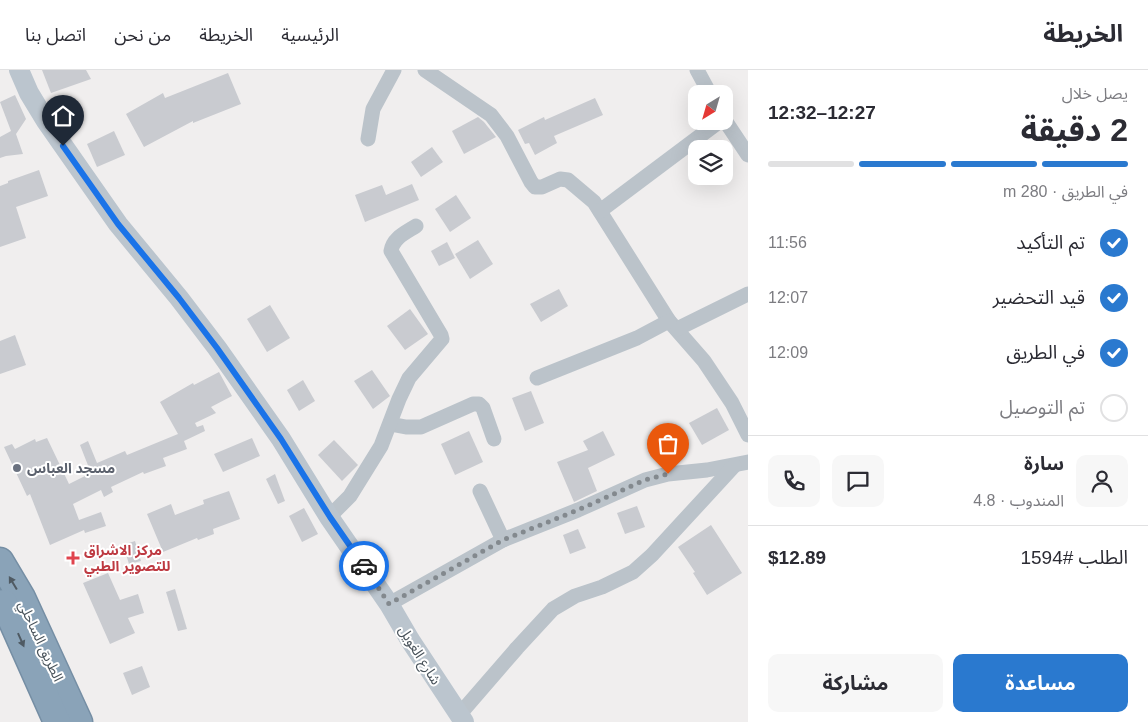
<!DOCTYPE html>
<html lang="ar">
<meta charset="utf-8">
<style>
:root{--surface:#fff;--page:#f7f7f7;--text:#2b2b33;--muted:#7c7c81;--line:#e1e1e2;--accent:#2a79cf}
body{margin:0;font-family:Arial,"Noto Sans Arabic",sans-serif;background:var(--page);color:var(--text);direction:rtl;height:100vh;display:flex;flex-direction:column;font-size:19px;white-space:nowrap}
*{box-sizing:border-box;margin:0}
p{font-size:16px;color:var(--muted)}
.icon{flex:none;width:28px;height:28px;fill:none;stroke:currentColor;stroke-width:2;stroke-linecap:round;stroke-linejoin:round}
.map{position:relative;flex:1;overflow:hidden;direction:ltr}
.drawer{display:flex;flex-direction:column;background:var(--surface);width:400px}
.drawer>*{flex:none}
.needle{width:32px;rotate:217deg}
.fabs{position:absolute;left:688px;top:15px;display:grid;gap:10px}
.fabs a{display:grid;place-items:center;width:45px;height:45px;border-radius:10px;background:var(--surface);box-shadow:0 5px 20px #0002;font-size:25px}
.pin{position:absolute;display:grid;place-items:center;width:42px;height:42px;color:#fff;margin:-51px -21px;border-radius:50% 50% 50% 0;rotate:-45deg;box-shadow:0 0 5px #0007}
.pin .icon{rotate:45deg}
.courier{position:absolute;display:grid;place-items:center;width:50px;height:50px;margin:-25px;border:4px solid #1a73e8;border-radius:50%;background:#fff;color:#222;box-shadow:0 1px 6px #0007}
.head em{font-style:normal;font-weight:700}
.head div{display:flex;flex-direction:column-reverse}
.head{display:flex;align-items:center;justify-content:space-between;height:85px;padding:0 20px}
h1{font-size:32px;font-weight:700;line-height:38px}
.bar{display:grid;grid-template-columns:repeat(4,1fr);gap:8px 5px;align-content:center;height:60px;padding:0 20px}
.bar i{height:6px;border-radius:4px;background:var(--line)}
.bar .current{background:var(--accent)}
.bar p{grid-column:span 4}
.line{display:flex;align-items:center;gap:12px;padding:0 20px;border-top:1px solid var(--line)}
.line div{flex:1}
.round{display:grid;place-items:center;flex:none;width:52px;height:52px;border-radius:10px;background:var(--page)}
ol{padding:0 20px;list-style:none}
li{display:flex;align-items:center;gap:15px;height:55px}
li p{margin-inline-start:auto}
li .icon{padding:5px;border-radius:50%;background:var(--accent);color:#fff;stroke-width:4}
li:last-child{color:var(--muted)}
li i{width:28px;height:28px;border:2px solid var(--line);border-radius:50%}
.action{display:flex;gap:10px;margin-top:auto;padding:10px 20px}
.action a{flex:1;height:58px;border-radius:10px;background:var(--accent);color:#fff;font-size:20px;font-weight:700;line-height:58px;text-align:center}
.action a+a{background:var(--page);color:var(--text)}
header{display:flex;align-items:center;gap:30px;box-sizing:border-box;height:70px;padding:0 25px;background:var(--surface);border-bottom:1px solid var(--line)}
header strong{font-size:24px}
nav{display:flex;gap:28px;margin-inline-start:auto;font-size:18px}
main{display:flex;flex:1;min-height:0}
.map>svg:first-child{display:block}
</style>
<header>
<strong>الخريطة</strong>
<nav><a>الرئيسية</a><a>الخريطة</a><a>من نحن</a><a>اتصل بنا</a></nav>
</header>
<main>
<section class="drawer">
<div class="head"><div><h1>2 دقيقة</h1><p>يصل خلال</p></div><em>12:27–12:32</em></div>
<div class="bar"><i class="current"></i><i class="current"></i><i class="current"></i><i></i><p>في الطريق · 280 m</p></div>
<ol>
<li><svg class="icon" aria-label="check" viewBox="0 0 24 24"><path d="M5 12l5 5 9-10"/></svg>تم التأكيد<p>11:56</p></li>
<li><svg class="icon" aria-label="check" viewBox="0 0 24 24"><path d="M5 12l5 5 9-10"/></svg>قيد التحضير<p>12:07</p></li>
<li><svg class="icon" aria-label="check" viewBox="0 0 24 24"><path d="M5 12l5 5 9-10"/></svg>في الطريق<p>12:09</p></li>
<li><i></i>تم التوصيل</li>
</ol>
<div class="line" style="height:90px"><a class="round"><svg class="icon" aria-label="person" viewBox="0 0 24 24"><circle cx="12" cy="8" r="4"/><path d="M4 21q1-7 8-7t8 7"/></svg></a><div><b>سارة</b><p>المندوب · 4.8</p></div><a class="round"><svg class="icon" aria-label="chat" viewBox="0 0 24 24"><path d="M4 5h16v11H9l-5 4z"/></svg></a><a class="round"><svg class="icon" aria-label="phone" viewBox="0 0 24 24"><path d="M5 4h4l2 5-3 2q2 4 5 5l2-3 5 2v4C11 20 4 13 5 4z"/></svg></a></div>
<div class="line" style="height:65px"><div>الطلب #1594</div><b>$12.89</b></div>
<div class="action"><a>مساعدة</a><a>مشاركة</a></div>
</section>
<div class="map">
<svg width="748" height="652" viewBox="0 0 748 652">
<rect width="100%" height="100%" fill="#f0eeee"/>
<g fill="#c9cbd0">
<path d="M42,0H86L91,9L51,23Z"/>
<path d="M228,3L241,34L193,53V51L144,77L126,44L163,23L165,28Z"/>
<path d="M15,25L26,49L16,64L23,84L6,86L0,88V67L11,61L0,32Z"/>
<path d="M595,28L603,45L554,66L557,73L535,85L529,73L525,74L518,60L544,47L545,50Z"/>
<path d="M478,47L484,52L496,67L464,84L452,61Z"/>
<path d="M114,61L125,85L97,97L87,74Z"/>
<path d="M432,77L443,92L421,107L411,92Z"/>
<path d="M39,100L48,126L16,137L26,168L0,177V116L8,113V111Z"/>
<path d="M412,114L419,130L365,152L355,125L382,115L386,125Z"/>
<path d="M456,125L471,148L450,162L435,139Z"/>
<path d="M478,170L493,194L470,209L455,184Z"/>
<path d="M447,172L455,188L439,196L431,181Z"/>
<path d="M559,219L568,236L541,252L530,234Z"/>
<path d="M270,235L290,268L267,282L247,249Z"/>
<path d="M410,239L428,264L405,280L387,256Z"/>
<path d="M15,265L26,295L0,304V271Z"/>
<path d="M372,300L390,326L373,339L354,311Z"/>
<path d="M219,302L232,326L211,337L216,343L195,353L197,357L203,355L205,361L184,371L187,379L163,388L166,396L144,404L143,402L111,417L113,422L104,427L101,420L73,434L79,450L101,442L106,456L85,463L84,460L50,475L30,424L27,426L4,377L12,374L15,379L35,369L36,372L47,368L69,414L91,403L80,375L88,371L97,393L125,381L127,385L178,364L160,332L193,313L194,315Z"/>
<path d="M303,310L315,331L299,341L287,320Z"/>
<path d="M531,321L544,353L525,361L512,328Z"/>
<path d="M717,338L729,360L702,375L689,353Z"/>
<path d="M469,361L483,392L455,405L441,374Z"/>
<path d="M603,361L615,385L588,398L597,421L574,432L557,392L588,380L583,371Z"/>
<path d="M252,368L260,386L223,402L214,384Z"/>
<path d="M334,370L358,395L342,411L318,385Z"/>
<path d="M275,404L285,431L278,434L266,409Z"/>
<path d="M229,421L240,449L213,459L214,464L198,470L197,468L163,482L147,444L171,434L175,445L204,434L203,430Z"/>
<path d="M637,436L645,457L625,464L617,443Z"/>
<path d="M304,438L318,464L302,472L289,446Z"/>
<path d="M711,455L742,503L707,525L693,503L695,502L678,477Z"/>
<path d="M578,459L586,478L570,484L563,465Z"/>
<path d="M135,471L141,491L129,494L123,475Z"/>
<path d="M108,503L120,530L138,524L144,543L128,548L135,563L110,574L83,513Z"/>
<path d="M175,519L187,559L178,561L166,522Z"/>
<path d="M142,596L150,617L132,625L123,603Z"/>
</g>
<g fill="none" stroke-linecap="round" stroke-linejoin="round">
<defs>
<g id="highway">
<path d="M0,491L22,528L79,652"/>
<path d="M4,533L57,652"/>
</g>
</defs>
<use href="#highway" stroke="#758ea4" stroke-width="29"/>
<g stroke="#bbc3ca" stroke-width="15">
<path d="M425,0L491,45L507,66L531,112L535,117H542L560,109L568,110L594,132L669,251L704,291L732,333L748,365"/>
<path d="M697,0L710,24"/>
<path d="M724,49L748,85"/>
<path d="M368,69L373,39L394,0"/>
<path d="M600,141L720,51"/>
<path d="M677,259L748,224"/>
<path d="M537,308L637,268L669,251"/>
<path d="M390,354L406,357H421L473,334H479L483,338L494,369"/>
<path d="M480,421L503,470"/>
<path d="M329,447L350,426L381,376L399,329L409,308L442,269L441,265L391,181C393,168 405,163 416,156"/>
<path d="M389,534L503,470L578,440L645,410L668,404L707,400L748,392"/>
<path d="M459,645L517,578L553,539L575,526L602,517L633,502L652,485L734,396"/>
</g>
<path stroke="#bbc5ce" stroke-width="20" d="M19,0L29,23L46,51L118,154L179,228L217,278L281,369L329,447L389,534L410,570L464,652"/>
<use href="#highway" stroke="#8aa3b8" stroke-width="26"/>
</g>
<defs><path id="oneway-solid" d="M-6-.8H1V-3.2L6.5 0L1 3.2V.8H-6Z" transform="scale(1.25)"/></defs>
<g fill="#4f5a63">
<use href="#oneway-solid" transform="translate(13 513) rotate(-121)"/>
<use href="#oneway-solid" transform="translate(21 570) rotate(66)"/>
</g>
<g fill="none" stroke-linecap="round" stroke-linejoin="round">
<path stroke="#83898e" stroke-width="5" stroke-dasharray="0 9" d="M364,496L389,534L503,470L578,440L645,410L668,404"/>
<path stroke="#1a73e8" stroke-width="6" d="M63,76L118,154L179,228L217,278L281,369L330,447L364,496"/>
</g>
<circle fill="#6b7280" stroke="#fff" stroke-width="2" cx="17" cy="398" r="5"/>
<path fill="#e0444e" stroke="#fff" stroke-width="2" d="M70.5 480.5h5v5h5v5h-5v5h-5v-5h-5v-5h5z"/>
<g text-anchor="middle" stroke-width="4" stroke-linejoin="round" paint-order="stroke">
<g font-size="14" font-weight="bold" fill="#5b616d" stroke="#fff" text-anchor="start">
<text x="27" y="403">مسجد العباس</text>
</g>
<g font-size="14" font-weight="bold" fill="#be3a42" stroke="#fff" text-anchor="start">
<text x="84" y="485">مركز الاشراق<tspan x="84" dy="16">للتصوير الطبي</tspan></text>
</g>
<g font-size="14" fill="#48525a" stroke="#fff">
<text transform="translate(41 571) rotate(65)" y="5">الطريق الساحلي</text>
<text transform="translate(420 585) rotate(58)" y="5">شارع الغويل</text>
</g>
</g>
</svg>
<div class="fabs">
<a><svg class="needle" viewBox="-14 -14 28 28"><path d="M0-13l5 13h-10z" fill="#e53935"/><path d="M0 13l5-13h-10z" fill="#7c7c81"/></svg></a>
<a><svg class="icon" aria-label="layers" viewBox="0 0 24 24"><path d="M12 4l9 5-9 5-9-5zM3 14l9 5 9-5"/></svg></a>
</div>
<div class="pin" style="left:668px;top:404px;background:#ea580c"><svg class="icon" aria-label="bag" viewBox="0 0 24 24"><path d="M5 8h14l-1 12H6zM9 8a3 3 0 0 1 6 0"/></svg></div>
<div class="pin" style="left:63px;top:76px;background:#1f2937"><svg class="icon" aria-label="home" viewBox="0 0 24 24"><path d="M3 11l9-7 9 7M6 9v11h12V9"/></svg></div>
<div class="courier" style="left:364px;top:496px"><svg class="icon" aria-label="car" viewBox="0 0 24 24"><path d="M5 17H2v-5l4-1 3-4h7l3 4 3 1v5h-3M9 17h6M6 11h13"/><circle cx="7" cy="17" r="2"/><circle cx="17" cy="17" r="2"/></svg></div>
</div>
</main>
